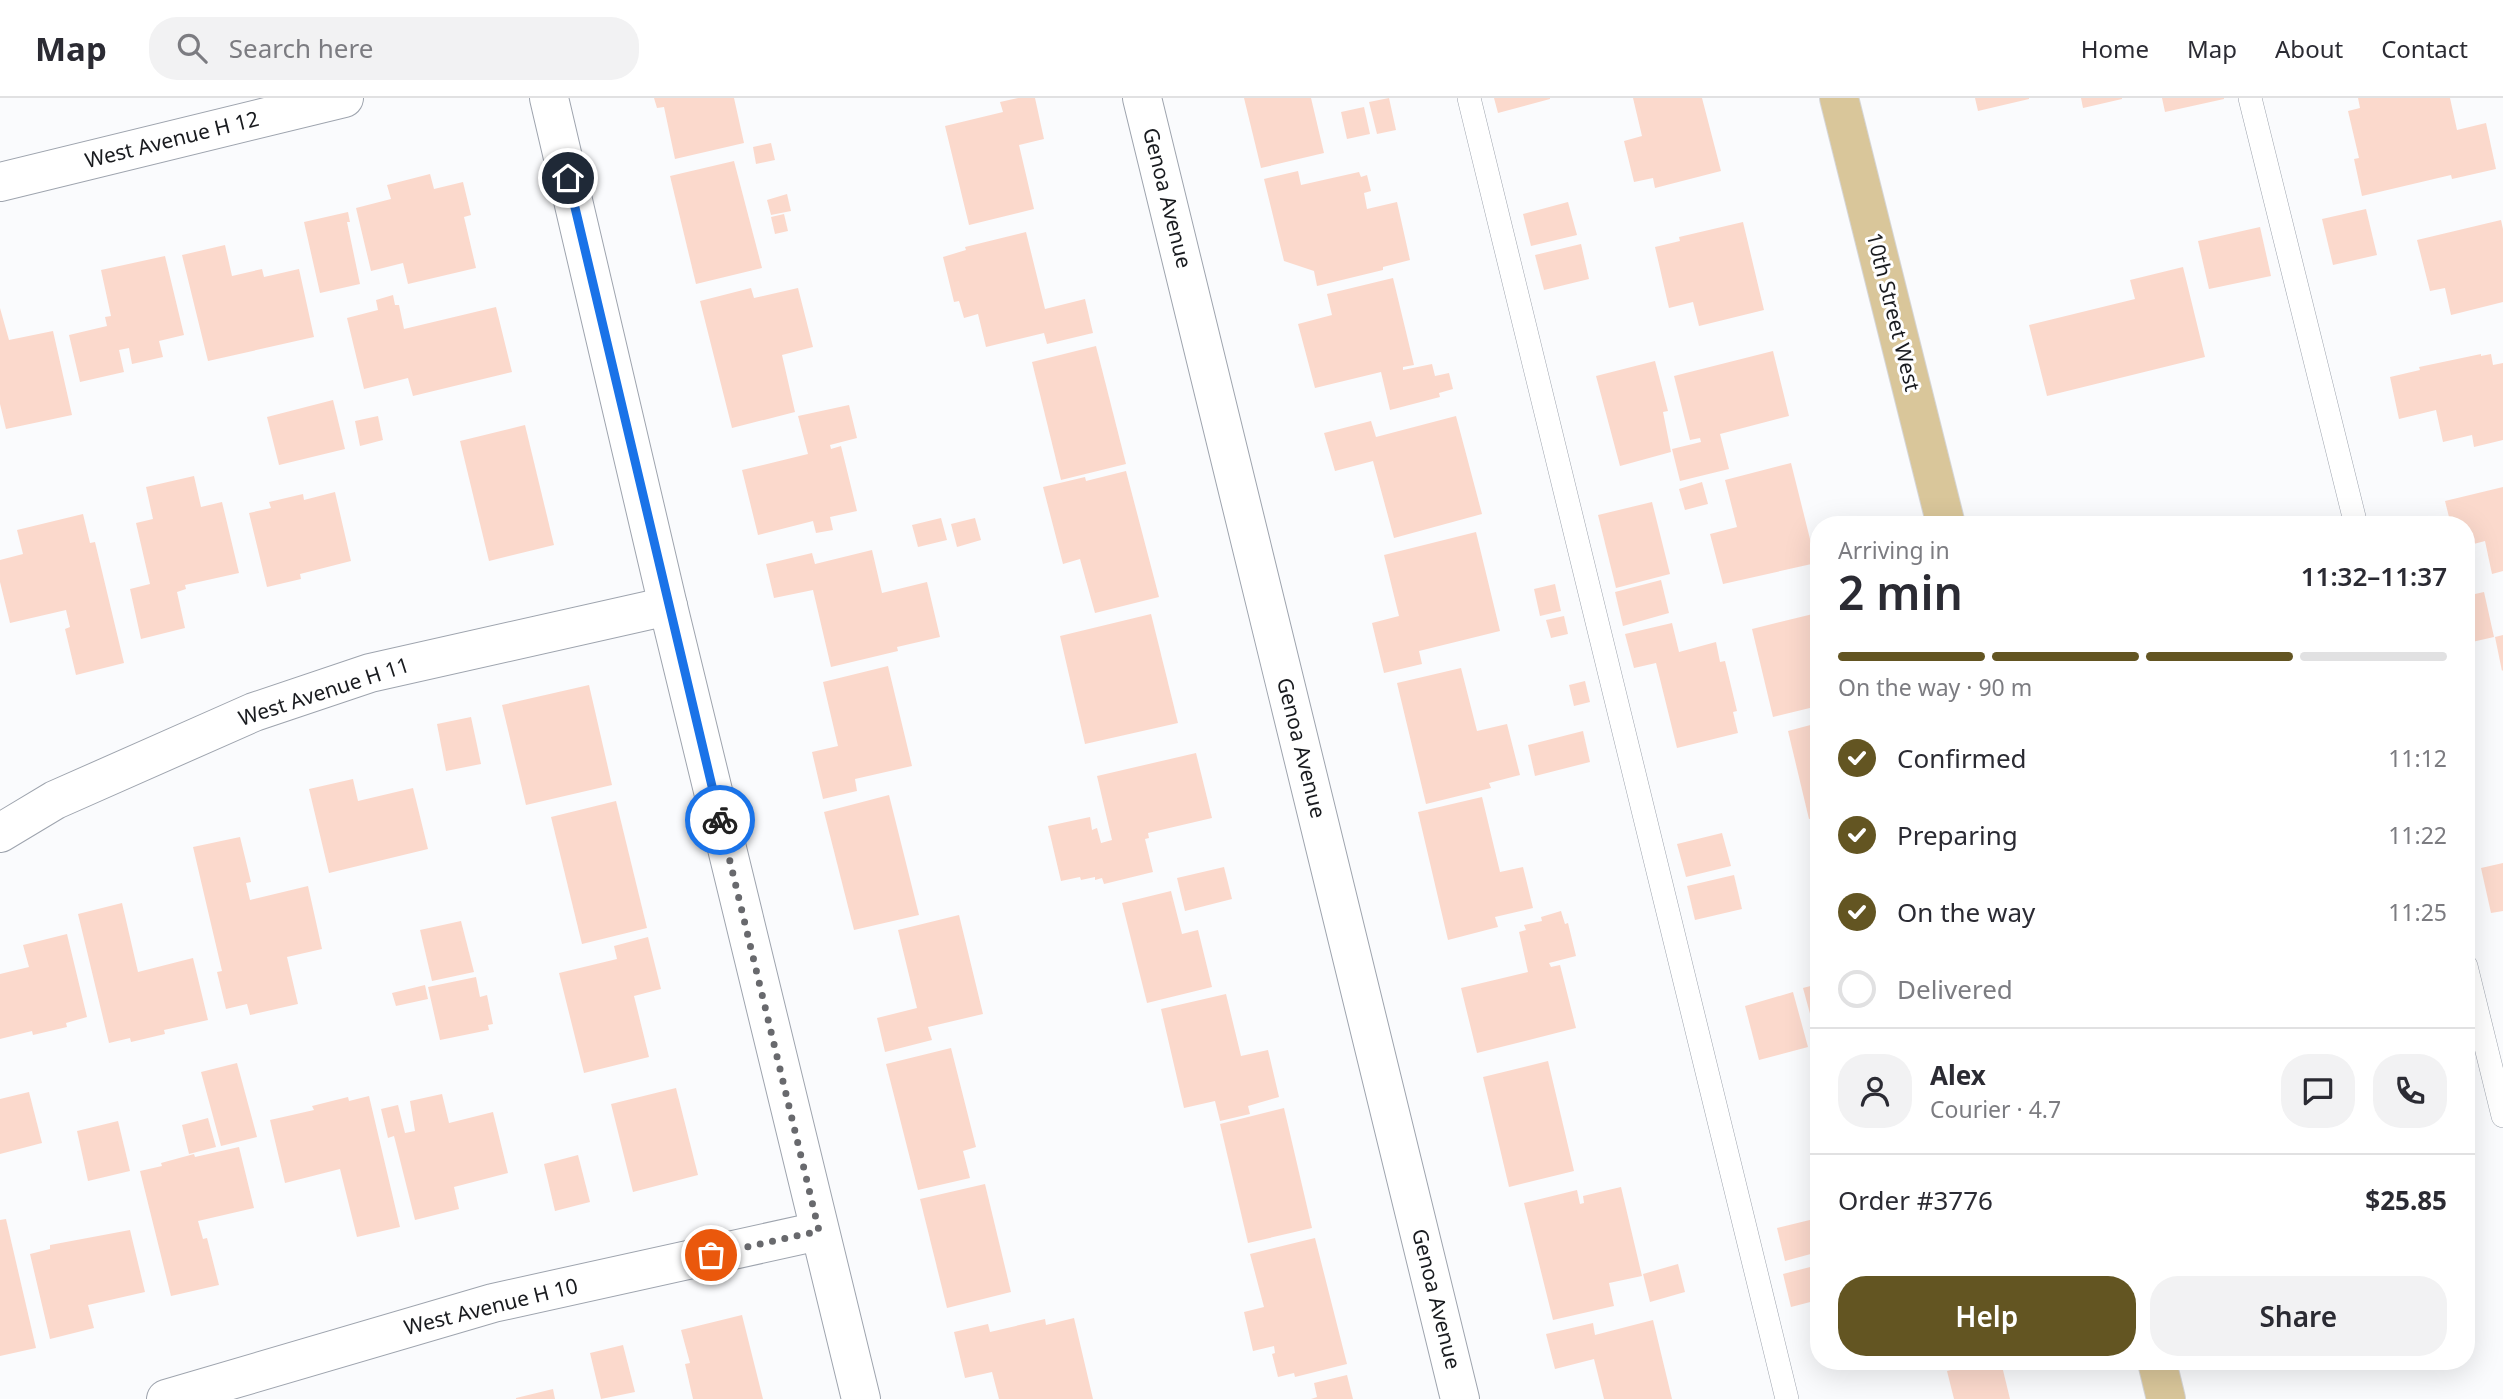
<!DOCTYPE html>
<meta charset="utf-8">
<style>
:root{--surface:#fff;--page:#f2f2f3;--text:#2b2b33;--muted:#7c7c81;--line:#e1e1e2;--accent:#635522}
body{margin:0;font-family:"Noto Sans",sans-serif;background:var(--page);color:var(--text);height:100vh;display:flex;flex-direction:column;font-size:26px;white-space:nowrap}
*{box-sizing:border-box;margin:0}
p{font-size:23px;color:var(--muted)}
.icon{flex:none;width:38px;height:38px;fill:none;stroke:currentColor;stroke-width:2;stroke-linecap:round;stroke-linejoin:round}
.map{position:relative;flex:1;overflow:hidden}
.side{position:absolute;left:1810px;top:418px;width:665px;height:854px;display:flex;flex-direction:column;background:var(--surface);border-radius:28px;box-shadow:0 7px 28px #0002}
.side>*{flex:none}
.pin{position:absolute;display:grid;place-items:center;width:60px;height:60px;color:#fff;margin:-30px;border:4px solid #fff;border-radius:50%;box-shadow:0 2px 7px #0007}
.courier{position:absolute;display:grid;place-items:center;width:70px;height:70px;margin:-35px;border:5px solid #1a73e8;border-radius:50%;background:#fff;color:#222;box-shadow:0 2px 9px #0007}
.head em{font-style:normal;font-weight:600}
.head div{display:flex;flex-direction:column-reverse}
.head{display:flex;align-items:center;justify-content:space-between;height:119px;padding:0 28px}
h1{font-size:46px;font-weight:600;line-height:52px}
.bar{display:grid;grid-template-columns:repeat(4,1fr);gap:10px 7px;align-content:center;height:84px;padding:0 28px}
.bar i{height:9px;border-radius:5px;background:var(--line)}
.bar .current{background:var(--accent)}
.bar p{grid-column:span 4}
.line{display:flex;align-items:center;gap:18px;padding:0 28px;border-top:2px solid var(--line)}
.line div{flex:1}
.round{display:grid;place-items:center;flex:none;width:74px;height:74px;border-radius:28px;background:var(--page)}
ol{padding:0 28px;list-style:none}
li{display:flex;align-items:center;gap:21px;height:77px}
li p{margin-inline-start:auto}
li .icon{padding:7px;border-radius:50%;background:var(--accent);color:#fff;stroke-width:4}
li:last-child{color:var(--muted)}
li i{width:38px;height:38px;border:4px solid var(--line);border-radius:50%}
.cta{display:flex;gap:14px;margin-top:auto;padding:14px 28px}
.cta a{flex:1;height:80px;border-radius:28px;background:var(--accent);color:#fff;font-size:28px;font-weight:600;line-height:80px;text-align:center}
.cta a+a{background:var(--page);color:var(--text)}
header{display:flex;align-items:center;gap:42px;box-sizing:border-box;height:98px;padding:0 35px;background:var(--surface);border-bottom:2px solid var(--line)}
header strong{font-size:33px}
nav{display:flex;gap:38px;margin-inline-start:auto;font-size:24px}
.search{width:490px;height:63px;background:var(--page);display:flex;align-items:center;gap:18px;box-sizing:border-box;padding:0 24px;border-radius:28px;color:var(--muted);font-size:26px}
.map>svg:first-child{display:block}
</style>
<header>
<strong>Map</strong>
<div class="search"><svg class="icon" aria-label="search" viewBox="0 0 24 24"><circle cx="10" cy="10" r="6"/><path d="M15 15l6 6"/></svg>Search here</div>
<nav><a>Home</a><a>Map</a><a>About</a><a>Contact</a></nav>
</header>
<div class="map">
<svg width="2503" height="1301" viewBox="0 0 2503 1301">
<rect width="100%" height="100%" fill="#fafbfd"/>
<g fill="#fbd9cc">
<path d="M654,0H734L744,45L675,61L664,9L657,10Z"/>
<path d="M1018,0H1035L1044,41L1019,47L1034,111L969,127L945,28L1003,14L1000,4Z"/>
<path d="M1244,0H1311L1324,55L1261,70Z"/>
<path d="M1389,0L1396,32L1377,36L1369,4Z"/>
<path d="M1494,0H1550V1L1498,15Z"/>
<path d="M1633,0H1702L1721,73L1655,90L1653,80L1634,84L1624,43L1642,38Z"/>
<path d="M1975,0H2029V1L1978,13Z"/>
<path d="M2081,0H2122V1L2083,10Z"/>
<path d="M2162,0H2224V1L2165,14Z"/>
<path d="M2358,0H2450L2457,32L2486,25L2496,71L2452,81L2451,77L2362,98L2354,61L2359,60L2348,13L2360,10Z"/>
<path d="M1364,9L1370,36L1347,41L1341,14Z"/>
<path d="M771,45L775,62L756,66L753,49Z"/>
<path d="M734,63L762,170L696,186L670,78Z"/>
<path d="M1298,73L1301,87L1359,74L1361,79L1367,77L1371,93L1364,95L1367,111L1397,104L1410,162L1383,169V172L1317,188L1314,173L1284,163L1264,81Z"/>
<path d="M430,76L434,91L463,84L471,117L464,119L476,170L408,186L403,165L371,173L356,110L391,101L387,87Z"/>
<path d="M787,96L791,113L771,117L767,102Z"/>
<path d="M1568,104L1577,137L1531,148L1523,116Z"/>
<path d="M2366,111L2377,157L2333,167L2322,121Z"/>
<path d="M348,114L350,124H347L360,186L320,195L304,124Z"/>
<path d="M784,116L788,133L775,136L771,119Z"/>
<path d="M2501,122L2503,131V204L2451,217L2445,190L2430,193L2417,142Z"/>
<path d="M1743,124L1764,212L1699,228L1693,204L1669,210L1655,149L1680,143L1679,139Z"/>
<path d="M2260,129L2271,178L2209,191L2198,143Z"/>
<path d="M1026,134L1045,211L1085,201L1093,235L1047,246L1044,235L986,249L978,216L964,220L959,203L954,204L943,159L966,152L965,149Z"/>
<path d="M1581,146L1589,181L1544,192L1535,157Z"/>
<path d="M225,147L232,178L262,171L264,179L299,171L314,239L208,263L182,157Z"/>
<path d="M165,158L184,237L159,243L163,259L132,266L129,250L119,252L124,274L80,284L69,237L107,228L105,219L111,218L101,172Z"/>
<path d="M2183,169L2205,259L2047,298L2029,227L2135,201L2130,182Z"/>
<path d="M1393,180L1414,267L1403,269V272L1432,266L1435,278L1449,275L1453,291L1439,295L1440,299L1390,312L1381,274L1315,290L1298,226L1332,217L1327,196Z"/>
<path d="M751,190L754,200L798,190L813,249L782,257L795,314L732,330L700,203Z"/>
<path d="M393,197L395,207H399L404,231L496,209L512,274L413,298L408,280L364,291L347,220L378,212L376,202Z"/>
<path d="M0,210L9,242L53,233L72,317L6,331L0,306Z"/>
<path d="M1096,248L1126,366L1061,382L1032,264Z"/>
<path d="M1773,253L1789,318L1720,336L1729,371L1680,383L1672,351L1701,344L1700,340L1690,342L1674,278Z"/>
<path d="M2481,256V258L2491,256L2493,267L2503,265V342L2474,349L2472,337L2443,344L2436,312L2399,321L2390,279L2420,272L2419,269Z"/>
<path d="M1655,263L1668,313L1663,314L1671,354L1620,368L1596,278Z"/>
<path d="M333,302L345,351L279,367L267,319Z"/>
<path d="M849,307L857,340L830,347L831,351L841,348L857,413L830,419L833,432L816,435L813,423L758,437L742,372L808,356L798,318Z"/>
<path d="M378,318L383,342L360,348L355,323Z"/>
<path d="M1456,318L1482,416L1394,440L1373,363L1335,373L1324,335L1371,323L1376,339Z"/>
<path d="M525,327L554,447L489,463L460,343Z"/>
<path d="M1791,365L1816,465L1723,486L1710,436L1737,429L1725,382Z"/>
<path d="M1126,373L1159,499L1095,515L1080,461L1063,466L1043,389L1085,379L1086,383Z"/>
<path d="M194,378L201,409L222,404L239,475L185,487L186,491L177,494L185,530L141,541L130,491L150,486L136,425L153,421L146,389Z"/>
<path d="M1702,384L1708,406L1685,412L1679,391Z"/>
<path d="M2503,389V473L2492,476L2485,443L2466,448V427H2451L2445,403Z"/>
<path d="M335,394L351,463L300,476L301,481L267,489L249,415L271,410L269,404L303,396L304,402Z"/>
<path d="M1652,404L1670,476L1616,490L1598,417Z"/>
<path d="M83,416L90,445L95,444L124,565L76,577L65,531L70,529L66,512L10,525L0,484V462L23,456L17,432Z"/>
<path d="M941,420L947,442L918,449L912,427Z"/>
<path d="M975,420L981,442L957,449L951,426Z"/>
<path d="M1476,434L1500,533L1419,553L1422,566L1384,575L1372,525L1399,518L1384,457Z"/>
<path d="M872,452L882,495L927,484L940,539L897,549L898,553L831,569L813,492L774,500L766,466L812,455L815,466Z"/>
<path d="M1661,482L1669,515L1623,528L1615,494Z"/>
<path d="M1555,486L1561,513L1540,518L1534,491Z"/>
<path d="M2484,494L2494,539L2472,544L2473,547L2466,548V498Z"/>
<path d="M1817,515L1818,608L1773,619L1752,531Z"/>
<path d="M1151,516L1178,625L1085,646L1060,538Z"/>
<path d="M1564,518L1568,536L1551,540L1546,522Z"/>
<path d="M1672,525L1679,554L1716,544L1720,564L1725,563L1737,613L1733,614L1738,635L1677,650L1656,565L1634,570L1625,536Z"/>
<path d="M2503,537V572L2502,573L2495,539Z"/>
<path d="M888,568L912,668L855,681L857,693L823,701L812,654L838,648L823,584Z"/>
<path d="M1461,570L1477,633L1507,626L1520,677L1489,685L1491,690L1426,706L1397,585Z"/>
<path d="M1585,583L1590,604L1574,608L1569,587Z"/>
<path d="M589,587L612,687L526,707L502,607Z"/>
<path d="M471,619L481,666L446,673L437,626Z"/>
<path d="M1818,625V719L1809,721L1788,633Z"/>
<path d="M1583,633L1590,664L1535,678L1528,647Z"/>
<path d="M1196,655L1212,720L1148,735L1149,740L1145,741L1153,774L1104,786L1102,780L1095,782V779L1081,782L1080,779L1061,783L1048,728L1090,719L1092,732L1097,730L1101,745L1112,742L1097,678Z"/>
<path d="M353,681L358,703L413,690L428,751L329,775L309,691Z"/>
<path d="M889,697L919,817L854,832L824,714Z"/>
<path d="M1482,699L1500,774L1523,769L1533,810L1495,819L1498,829L1448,842L1418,714Z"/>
<path d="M616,703L647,830L582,846L551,719Z"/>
<path d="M1722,735L1731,768L1686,779L1677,746Z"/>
<path d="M240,739L251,784L246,785L250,802L308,788L322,851L287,859L298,906L250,917L247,906L226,911L217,874L222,873L193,749Z"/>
<path d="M2503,765V813L2491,815L2481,770Z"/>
<path d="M1224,769L1232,801L1185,813L1177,780Z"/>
<path d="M1734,777L1742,811L1695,822L1687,788Z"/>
<path d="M1818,778V807H1817L1811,780Z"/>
<path d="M1171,793L1182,836L1198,832L1212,889L1147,905L1122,805Z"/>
<path d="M122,805L138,874L193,860L208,922L164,932L165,936L131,944L130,940L109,945L78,816Z"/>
<path d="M1561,813L1565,826L1568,825L1576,858L1549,865L1551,869L1560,867L1576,930L1477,955L1461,890L1528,874L1519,834L1526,832L1524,827L1542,823L1541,819Z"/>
<path d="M959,817L983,916L928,929L932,942L885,954L877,920L917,910L898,832Z"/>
<path d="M461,823L474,874L432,883L420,832Z"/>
<path d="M67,836L87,919L66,925L67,929L33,937L32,933L0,941V876L29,869L23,847Z"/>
<path d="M648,839L661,891L634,898L649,959L584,975L559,875L617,861L614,848Z"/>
<path d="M476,879L480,899L487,897L493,926L488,927L489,932L440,942L428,889Z"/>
<path d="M1818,886V922L1812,923L1803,890Z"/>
<path d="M425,887L428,901L396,908L392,895Z"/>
<path d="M1793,894L1808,949L1759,962L1745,908Z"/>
<path d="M1226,896L1241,958L1268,952L1279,999L1248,1008L1250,1016L1220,1023L1215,1003L1184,1010L1161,911Z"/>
<path d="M951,950L976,1049L963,1053L970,1080L918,1092L886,966Z"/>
<path d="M1548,963L1574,1073L1509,1089L1483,979Z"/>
<path d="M237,965L257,1039L221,1048L201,974Z"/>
<path d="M676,990L698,1077L633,1094L611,1006Z"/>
<path d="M29,994L42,1045L0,1056V1001Z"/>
<path d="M442,996L449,1025L493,1014L508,1075L454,1089L459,1111L415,1122L394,1038L388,1040L381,1011L398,1007L405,1035L415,1033L410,1003Z"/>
<path d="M369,998L400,1129L357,1139L340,1071L285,1085L270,1022L314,1012L312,1008L348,999L349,1003Z"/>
<path d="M1284,1010L1312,1130L1248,1145L1220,1026Z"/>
<path d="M208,1020L216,1049L189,1056L182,1027Z"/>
<path d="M118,1023L130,1073L88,1083L77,1033Z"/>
<path d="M239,1049L254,1110L198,1123L203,1141L207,1140L219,1187L171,1198L140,1073L162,1068L161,1065L194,1056L195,1059Z"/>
<path d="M578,1057L590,1104L555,1113L544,1066Z"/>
<path d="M985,1086L1011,1194L947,1210L920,1101Z"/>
<path d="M1621,1089L1642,1178L1609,1185L1614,1208L1553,1222L1524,1105L1577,1092L1580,1106L1584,1105L1583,1098Z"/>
<path d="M1818,1120V1154L1785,1163L1777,1130Z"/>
<path d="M6,1121L36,1250L0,1258V1122Z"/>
<path d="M130,1132L145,1194L88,1207L94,1230L50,1241L30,1156L50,1151V1147Z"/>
<path d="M1315,1140L1347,1266L1295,1279L1294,1275L1278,1279L1272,1256L1275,1255L1274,1248L1253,1253L1244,1214L1264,1209L1250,1156Z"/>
<path d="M1678,1166L1685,1194L1650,1204L1643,1176Z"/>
<path d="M1818,1167V1202L1791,1209L1783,1176Z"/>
<path d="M742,1217L763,1301H693L685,1266L690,1265L681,1232Z"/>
<path d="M1074,1220L1093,1301H999L992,1274L965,1280L954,1234L988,1226L990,1234L1045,1221L1046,1227Z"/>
<path d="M1653,1222L1672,1301H1604L1594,1261L1555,1271L1546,1236L1593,1225L1595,1237Z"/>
<path d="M623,1247L635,1294L601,1301L590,1255Z"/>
<path d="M1985,1264H2001L2010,1301H1954L1947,1273Z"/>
<path d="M1347,1277L1353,1301H1311L1317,1299L1314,1285Z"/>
<path d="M553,1291L555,1301H516V1300Z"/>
</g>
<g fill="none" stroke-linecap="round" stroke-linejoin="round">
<defs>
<g id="service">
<path d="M1469,0L1787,1301"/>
<path d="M2250,0L2356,427"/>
<path d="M2466,868L2503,1018"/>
</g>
<g id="minor">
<path d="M549,0L668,508L861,1301"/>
<path d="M1142,0L1460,1301"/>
<path d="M0,84L344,0"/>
<path d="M0,735L55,702L254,614L370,575L668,508"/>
<path d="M166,1301L493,1205L819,1133"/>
</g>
<g id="primary">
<path d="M1839,0L1946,427"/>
<path d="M2157,1264L2166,1301"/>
</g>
</defs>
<use href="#service" stroke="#9ea4ae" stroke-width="24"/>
<use href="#minor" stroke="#9ea4ae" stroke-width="40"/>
<use href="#primary" stroke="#d6d6d7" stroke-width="40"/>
<use href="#service" stroke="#fff" stroke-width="23"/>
<use href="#minor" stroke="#fff" stroke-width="38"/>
<use href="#primary" stroke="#d9c69a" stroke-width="38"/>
</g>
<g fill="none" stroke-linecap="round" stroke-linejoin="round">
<path stroke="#68696d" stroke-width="7" stroke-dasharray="0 12.6" d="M711,1157L819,1133L720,722"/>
<path stroke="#1a73e8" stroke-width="9" d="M568,80L720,722"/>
</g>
<g text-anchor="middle" stroke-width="6" stroke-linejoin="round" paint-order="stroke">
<g font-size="21" fill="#191b1f" stroke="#fff">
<text transform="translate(172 42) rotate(-14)" y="7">West Avenue H 12</text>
<text transform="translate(1167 100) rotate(76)" y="7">Genoa Avenue</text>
<text transform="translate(1893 214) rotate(76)" y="7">10th Street West</text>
<text transform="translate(324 594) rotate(-18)" y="7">West Avenue H 11</text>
<text transform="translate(1301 650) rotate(76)" y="7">Genoa Avenue</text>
<text transform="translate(1436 1201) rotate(76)" y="7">Genoa Avenue</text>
<text transform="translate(491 1209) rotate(-14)" y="7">West Avenue H 10</text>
</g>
</g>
</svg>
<div class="pin" style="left:711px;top:1157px;background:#ea580c"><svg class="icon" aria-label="bag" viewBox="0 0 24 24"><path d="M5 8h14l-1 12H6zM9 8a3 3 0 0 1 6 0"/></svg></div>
<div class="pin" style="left:568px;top:80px;background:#1f2937"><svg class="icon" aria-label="home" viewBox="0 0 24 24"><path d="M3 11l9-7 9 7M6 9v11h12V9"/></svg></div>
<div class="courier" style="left:720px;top:722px"><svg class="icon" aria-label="bike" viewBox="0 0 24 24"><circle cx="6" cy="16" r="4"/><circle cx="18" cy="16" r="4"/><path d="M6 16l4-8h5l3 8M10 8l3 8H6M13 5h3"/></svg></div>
<section class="side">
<div class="head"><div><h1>2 min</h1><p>Arriving in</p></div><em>11:32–11:37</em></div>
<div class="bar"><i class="current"></i><i class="current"></i><i class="current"></i><i></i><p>On the way · 90 m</p></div>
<ol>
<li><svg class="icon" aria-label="check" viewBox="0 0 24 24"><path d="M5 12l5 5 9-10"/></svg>Confirmed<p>11:12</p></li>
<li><svg class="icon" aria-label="check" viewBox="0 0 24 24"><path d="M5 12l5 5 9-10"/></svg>Preparing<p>11:22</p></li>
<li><svg class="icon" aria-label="check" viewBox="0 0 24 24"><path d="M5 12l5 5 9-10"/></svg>On the way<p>11:25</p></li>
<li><i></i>Delivered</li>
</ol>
<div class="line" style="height:126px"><a class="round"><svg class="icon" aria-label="person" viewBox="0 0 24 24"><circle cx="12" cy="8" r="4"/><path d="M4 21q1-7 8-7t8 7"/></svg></a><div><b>Alex</b><p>Courier · 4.7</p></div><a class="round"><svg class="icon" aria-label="chat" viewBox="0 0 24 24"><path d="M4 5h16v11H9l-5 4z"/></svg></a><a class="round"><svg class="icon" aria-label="phone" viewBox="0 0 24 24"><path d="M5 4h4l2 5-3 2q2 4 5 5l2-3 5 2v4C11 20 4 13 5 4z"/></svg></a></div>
<div class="line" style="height:91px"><div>Order #3776</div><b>$25.85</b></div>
<div class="cta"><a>Help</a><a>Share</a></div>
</section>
</div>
